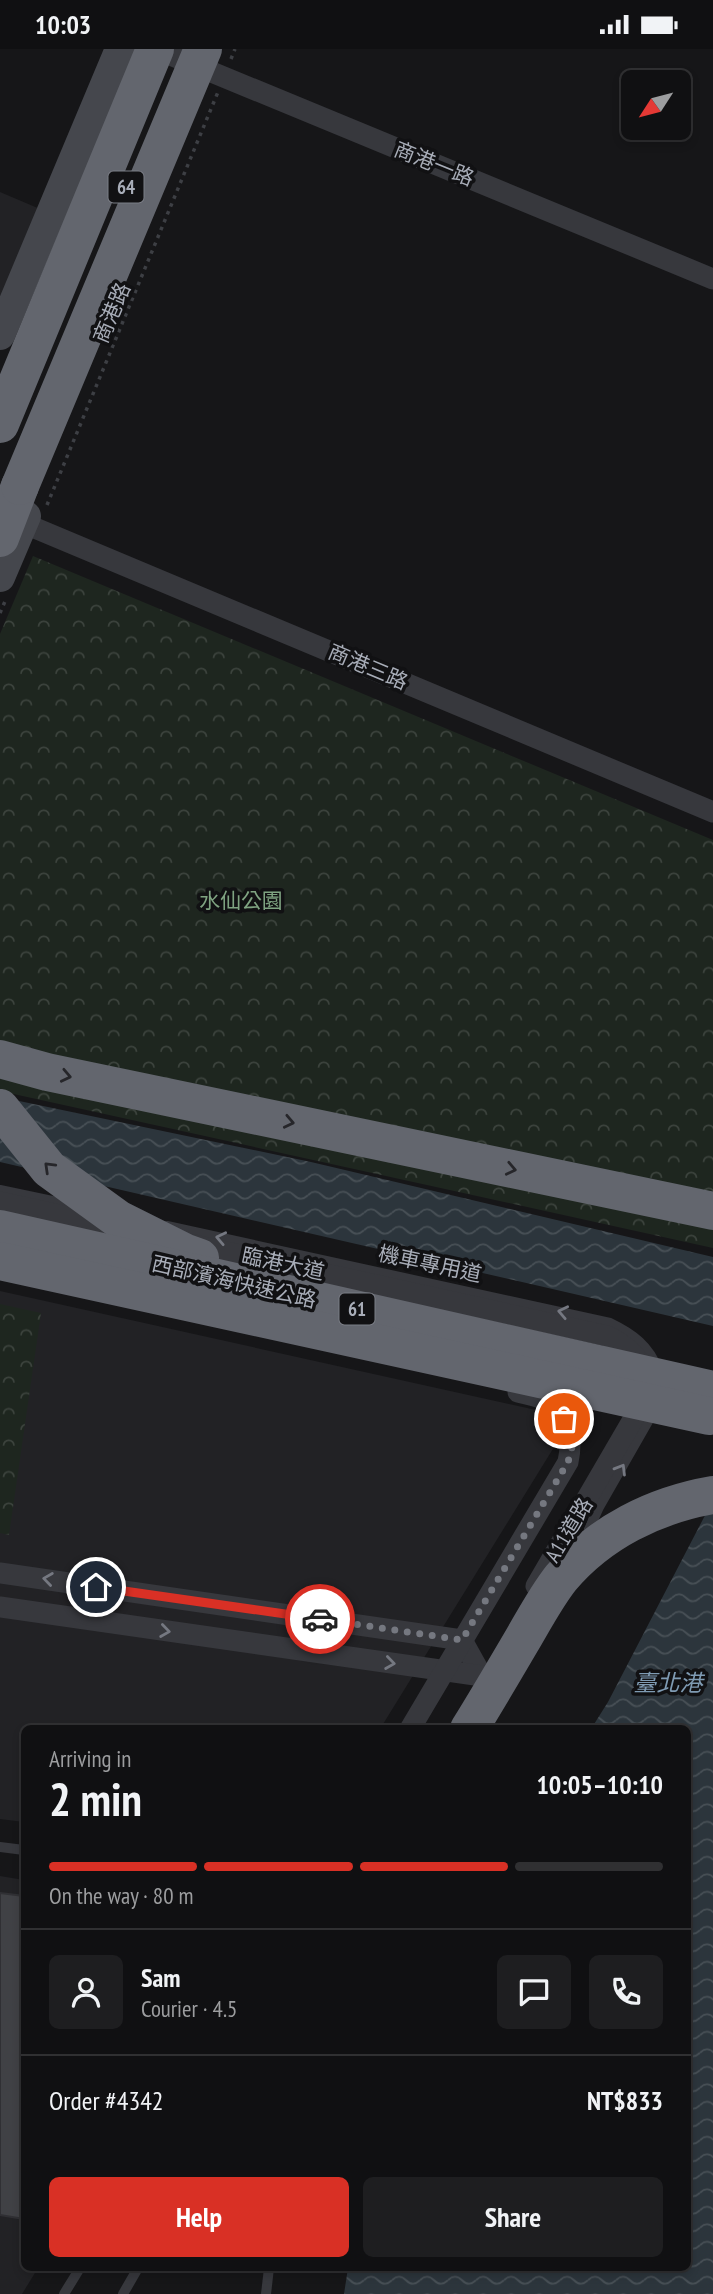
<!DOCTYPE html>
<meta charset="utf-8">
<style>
:root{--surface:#101012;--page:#1e1e20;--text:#f1f3f6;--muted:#9c9d9f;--line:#303032;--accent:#d93025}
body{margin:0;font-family:"PT Sans Narrow","Noto Sans TC",sans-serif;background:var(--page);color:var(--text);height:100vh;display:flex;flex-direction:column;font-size:26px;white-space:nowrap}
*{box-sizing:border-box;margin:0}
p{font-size:23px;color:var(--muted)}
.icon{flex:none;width:38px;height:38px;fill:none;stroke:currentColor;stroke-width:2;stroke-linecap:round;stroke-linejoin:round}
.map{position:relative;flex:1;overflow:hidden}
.side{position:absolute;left:21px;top:1676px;width:670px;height:546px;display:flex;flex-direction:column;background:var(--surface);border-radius:10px;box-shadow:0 4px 10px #0003,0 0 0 2px var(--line)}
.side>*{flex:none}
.needle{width:46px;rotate:234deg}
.buttons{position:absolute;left:621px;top:21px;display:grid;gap:14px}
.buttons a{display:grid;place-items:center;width:70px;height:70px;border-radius:10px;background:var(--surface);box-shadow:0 4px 10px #0003,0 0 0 2px var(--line);font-size:35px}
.pin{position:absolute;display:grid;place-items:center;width:60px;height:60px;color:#fff;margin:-30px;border:4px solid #fff;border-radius:50%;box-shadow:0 2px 7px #0007}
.courier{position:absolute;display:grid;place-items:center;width:70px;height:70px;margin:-35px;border:5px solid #d93025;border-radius:50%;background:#fff;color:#222;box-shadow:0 2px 9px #0007}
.overview em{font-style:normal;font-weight:800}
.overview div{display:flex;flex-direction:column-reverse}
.overview{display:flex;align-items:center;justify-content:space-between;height:119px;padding:0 28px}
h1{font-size:46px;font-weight:800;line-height:52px}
.bar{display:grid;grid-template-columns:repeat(4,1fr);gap:10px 7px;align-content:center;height:84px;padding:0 28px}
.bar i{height:9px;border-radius:5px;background:var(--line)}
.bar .selected{background:var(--accent)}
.bar p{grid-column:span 4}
.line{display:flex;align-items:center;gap:18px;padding:0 28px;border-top:2px solid var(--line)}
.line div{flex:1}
.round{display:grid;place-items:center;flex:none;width:74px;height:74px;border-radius:10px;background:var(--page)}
.button{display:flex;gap:14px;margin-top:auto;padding:14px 28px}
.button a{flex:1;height:80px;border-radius:10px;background:var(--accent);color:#fff;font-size:28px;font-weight:800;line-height:80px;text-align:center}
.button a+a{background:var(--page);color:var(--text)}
.status{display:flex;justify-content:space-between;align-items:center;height:49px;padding:0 35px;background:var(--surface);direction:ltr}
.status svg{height:19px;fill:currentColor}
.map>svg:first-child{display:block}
</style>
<div class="status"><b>10:03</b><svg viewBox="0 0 49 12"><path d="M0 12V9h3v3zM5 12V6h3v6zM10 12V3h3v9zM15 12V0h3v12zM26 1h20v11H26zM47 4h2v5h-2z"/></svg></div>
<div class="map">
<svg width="713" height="2245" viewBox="0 0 713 2245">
<defs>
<pattern id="forest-crowns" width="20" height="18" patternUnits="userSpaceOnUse" patternTransform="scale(1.75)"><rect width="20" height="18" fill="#1e261f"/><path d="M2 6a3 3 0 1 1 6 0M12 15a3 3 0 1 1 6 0" fill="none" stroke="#3c433d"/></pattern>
<pattern id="water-waves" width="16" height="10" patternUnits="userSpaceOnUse" patternTransform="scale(1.75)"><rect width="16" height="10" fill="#2c353c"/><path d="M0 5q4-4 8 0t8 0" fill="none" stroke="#485056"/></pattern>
</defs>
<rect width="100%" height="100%" fill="#161618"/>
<g fill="#222225">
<path d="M0,143L40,160L0,250Z"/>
<path d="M0,1242L572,1369L380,1680H24V1773L0,1770Z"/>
<path d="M0,1827L24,1831V2219H38L22,2245H0Z"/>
</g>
<g fill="url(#forest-crowns)">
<path d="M33,507L713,791V1199L0,1042V585Z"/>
<path d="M0,1255L41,1264L9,1486L0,1484Z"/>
</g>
<g fill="url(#water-waves)">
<path d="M0,1048L311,1113L713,1208V1277L0,1113Z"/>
<path d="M713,1451V2245H344L348,2219H688V1680H591L608,1653Z"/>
</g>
<path fill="#404145" stroke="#303034" stroke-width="2" d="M0,1844L24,1847V2170L0,2166Z"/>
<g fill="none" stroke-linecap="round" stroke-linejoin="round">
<g stroke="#3d3f44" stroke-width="3.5" stroke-dasharray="3.5 5" stroke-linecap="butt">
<path d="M231,10L235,0"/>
<path d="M47,456L218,43"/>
<path d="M0,564L6,550"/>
</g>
<g stroke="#37383d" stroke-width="10">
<path d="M0,1141L76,1157"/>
<path d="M167,1177L610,1274C633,1285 649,1297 658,1321"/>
<path d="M589,1480L599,1458L655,1360"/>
<path d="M0,1798L24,1801"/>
<path d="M64,2245L80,2219"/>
<path d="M123,2245L138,2219"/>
<path d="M266,2245L269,2219"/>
</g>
<g stroke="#37383d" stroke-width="21">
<path d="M156,0L713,230"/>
<path d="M23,474L713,763"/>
<path d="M0,1153L114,1178"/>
<path d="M190,1195L607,1287C637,1302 651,1320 642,1355L536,1537"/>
<path d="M0,1524L462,1591L482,1627"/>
<path d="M0,1558L482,1627"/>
<path d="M410,1680L568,1413C572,1394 571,1370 555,1356C545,1348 530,1346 518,1343"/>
</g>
<g stroke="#45474d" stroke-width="30">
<path d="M0,286L120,0"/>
<path d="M0,528L26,467"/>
</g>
<g stroke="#63666e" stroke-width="38">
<path d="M0,375L155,0"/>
<path d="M0,489L20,437"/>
<path d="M469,1680C487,1651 504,1622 521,1593C534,1571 546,1548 561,1529C600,1483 655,1456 713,1446"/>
</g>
<g stroke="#63666e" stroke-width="38">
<path d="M20,437L203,0"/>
<path d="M0,1010L47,1023L713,1162"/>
<path d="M0,1059L49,1120L118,1170L186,1204L200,1209"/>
<path d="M0,1180L713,1341"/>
<path d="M0,1212L709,1367"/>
</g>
</g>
<defs><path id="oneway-chevron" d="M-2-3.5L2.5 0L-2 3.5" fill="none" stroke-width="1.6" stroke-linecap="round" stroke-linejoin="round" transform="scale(1.75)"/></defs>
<g stroke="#26262a">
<use href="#oneway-chevron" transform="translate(66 1027) rotate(12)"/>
<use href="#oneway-chevron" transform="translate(289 1073) rotate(12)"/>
<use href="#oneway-chevron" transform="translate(49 1118) rotate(-136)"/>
<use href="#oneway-chevron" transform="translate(511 1120) rotate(12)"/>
</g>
<g stroke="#757881">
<use href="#oneway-chevron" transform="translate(221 1189) rotate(-168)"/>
<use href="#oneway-chevron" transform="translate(563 1263) rotate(-168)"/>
<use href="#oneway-chevron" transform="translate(621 1420) rotate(-59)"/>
<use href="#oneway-chevron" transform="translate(48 1530) rotate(-172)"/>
<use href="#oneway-chevron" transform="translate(165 1582) rotate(8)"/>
<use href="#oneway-chevron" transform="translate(390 1614) rotate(8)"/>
</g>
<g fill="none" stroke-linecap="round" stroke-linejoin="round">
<path stroke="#757880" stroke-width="7" stroke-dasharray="0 12.6" d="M320,1570L462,1591L568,1413L572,1398L564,1370"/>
<path stroke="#d93025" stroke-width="9" d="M96,1538L320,1570"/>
</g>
<g text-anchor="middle" stroke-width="7" stroke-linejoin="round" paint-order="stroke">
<g fill="#111113" stroke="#7b7e86" stroke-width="2">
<rect x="108.5" y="122.5" width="35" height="31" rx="5"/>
<rect x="339.5" y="1244.5" width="35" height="31" rx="5"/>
</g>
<g font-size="19" font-weight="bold" fill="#a8adb8">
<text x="126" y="145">64</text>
<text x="357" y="1267">61</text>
</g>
<g font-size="21" fill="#a8adb8" stroke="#111113">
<text transform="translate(434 115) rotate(22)" y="7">商港一路</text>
<text transform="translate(112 264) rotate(-67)" y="7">商港路</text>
<text transform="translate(368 618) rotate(23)" y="7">商港三路</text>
<text transform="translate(283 1215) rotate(12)" y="7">臨港大道</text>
<text transform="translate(430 1215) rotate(12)" y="7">機車專用道</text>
<text transform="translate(234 1233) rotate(13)" y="7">西部濱海快速公路</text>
<text transform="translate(569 1481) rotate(-59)" y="7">A11道路</text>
</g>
<g font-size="21" fill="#7fa381" stroke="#111113">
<text x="241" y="859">水仙公園</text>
</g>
<g font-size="23" font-style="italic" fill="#7f9bb3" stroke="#111113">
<text x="668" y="1642">臺北港</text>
</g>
</g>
</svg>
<div class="buttons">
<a><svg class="needle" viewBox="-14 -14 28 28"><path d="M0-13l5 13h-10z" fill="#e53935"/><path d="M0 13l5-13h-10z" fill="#9c9d9f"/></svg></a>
</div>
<div class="pin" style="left:564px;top:1370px;background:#ea580c"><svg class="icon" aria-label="bag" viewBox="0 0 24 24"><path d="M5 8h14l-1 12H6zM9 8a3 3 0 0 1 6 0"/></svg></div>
<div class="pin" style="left:96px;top:1538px;background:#1f2937"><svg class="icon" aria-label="home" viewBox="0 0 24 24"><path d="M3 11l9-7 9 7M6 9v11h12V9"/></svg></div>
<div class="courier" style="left:320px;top:1570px"><svg class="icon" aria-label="car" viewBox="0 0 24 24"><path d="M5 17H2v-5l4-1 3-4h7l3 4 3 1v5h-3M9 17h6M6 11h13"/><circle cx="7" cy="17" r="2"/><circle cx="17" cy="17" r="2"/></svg></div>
<section class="side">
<div class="overview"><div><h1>2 min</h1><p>Arriving in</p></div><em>10:05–10:10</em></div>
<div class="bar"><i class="selected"></i><i class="selected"></i><i class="selected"></i><i></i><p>On the way · 80 m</p></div>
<div class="line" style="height:126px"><a class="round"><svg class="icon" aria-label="person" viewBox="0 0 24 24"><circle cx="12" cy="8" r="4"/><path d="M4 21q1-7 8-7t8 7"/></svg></a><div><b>Sam</b><p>Courier · 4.5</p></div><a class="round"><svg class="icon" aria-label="chat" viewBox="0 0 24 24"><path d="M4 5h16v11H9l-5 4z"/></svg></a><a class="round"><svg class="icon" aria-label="phone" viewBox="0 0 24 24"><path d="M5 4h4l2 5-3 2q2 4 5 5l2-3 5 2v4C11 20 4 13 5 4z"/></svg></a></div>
<div class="line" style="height:91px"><div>Order #4342</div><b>NT$833</b></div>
<div class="button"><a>Help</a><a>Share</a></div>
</section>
</div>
